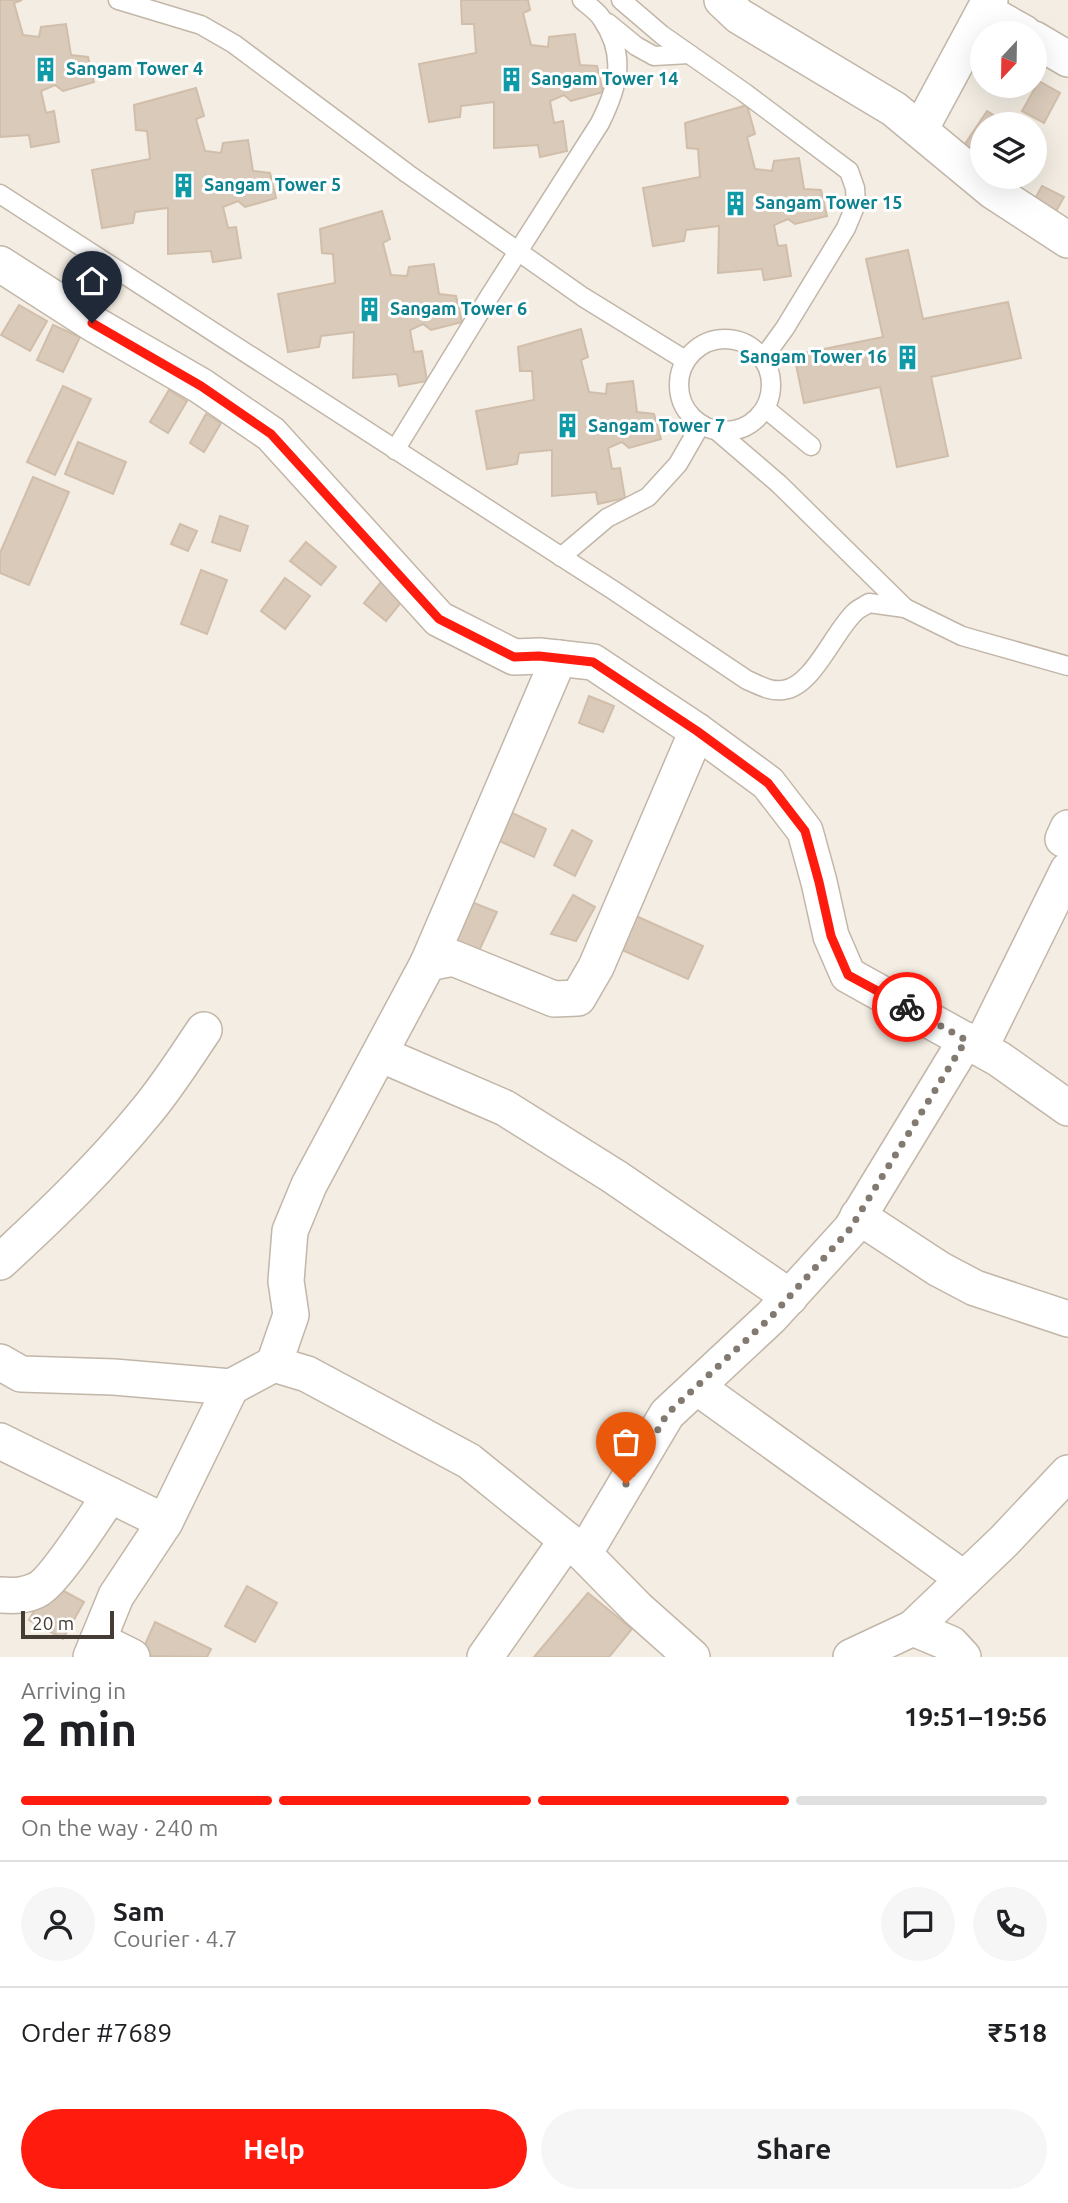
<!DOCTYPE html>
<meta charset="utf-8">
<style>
:root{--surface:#fff;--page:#f6f6f6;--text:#202124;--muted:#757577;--line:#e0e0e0;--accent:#ff1b0e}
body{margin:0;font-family:Ubuntu,sans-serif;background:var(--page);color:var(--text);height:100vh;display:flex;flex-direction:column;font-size:26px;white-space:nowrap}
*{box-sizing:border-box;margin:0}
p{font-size:23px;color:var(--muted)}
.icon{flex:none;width:38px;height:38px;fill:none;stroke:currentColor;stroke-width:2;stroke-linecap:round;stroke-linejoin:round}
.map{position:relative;height:1657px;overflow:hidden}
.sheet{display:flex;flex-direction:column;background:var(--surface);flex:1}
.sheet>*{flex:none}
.needle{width:46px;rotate:202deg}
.fabs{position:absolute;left:970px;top:21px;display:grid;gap:14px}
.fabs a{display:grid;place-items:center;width:77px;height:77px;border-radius:50%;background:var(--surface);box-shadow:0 7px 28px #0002;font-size:35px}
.scale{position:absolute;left:21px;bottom:18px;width:93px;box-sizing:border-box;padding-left:7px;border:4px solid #453c33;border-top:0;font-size:19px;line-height:24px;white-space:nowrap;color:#453c33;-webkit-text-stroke:5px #fff;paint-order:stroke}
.pin{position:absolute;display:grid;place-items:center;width:60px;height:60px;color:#fff;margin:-72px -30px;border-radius:50% 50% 50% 0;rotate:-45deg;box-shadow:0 0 7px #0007}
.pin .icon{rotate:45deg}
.courier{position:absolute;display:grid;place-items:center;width:70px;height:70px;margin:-35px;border:5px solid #ff1b0e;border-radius:50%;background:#fff;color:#222;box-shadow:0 2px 9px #0007}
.head em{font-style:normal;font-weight:600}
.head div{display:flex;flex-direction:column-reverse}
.head{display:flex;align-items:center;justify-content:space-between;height:119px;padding:0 21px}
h1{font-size:46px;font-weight:600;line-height:52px}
.bar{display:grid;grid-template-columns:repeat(4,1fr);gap:10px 7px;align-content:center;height:84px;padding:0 21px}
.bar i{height:9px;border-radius:5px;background:var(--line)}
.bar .on{background:var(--accent)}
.bar p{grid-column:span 4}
.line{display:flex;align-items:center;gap:18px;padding:0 21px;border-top:2px solid var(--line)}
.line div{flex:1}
.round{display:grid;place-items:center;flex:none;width:74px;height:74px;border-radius:37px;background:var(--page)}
.cta{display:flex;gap:14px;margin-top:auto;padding:14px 21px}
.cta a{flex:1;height:80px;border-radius:42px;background:var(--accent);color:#fff;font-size:28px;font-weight:600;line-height:80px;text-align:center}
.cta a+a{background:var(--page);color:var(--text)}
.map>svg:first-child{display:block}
</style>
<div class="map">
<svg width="1068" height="1657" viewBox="0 0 1068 1657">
<rect width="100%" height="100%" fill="#f3ede3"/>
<g fill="#d9caba" stroke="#d1beaa" stroke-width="2">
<path d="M0,0H22L14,3L23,35L39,37L41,27L66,24L71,55L88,57L94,82L63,91L55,85L41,91L46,113L54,111L59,142L31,147L29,135L0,137Z"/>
<path d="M461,0H528L530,10L523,13L531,45L548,47L549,37L575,34L580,65L597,66L603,92L571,101L564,95L550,101L554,123L563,121L567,151L540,157L538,145L494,148V102L461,106L460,117L429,122L419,64L476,53L474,24H462Z"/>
<path d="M1039,81L1060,93L1044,123L1022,111Z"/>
<path d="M196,88L204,116L196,119L205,151L221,153L223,143L248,140L253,171L270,173L276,198L245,207L238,201L223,207L228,228L236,227L241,258L213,262L211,251L168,254V208L135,212L133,223L102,228L92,170L150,159L147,131L136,130L134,105Z"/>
<path d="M747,105L755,134L747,137L755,169L772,171L774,161L799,158L804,189L821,190L827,216L795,224L788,219L774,225L778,246L786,245L791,276L764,280L762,269L718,273L719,226L686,230L684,241L653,246L643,188L700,177L698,149L687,148L685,123Z"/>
<path d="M987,111L1008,124H982V159L963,147Z"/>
<path d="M1042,186L1064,197L1054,215L1032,204Z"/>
<path d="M382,211L390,239L383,243L391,275L407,276L409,267L434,264L439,294L456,296L462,322L431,330L423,324L410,330L414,352L422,351L427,381L399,386L397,374L353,378L354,332L321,336L319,347L288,352L278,294L335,283L333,254L322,253L320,229Z"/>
<path d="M908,250L923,319L1008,302L1021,358L931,377L948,456L897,467L880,387L804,403L794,355L883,337L866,259Z"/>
<path d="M19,305L47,321L30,351L1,335Z"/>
<path d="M53,325L80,337L63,372L37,360Z"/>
<path d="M581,329L588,357L581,360L589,392L606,394L607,384L633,381L637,412L654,414L661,439L629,448L622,442L608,448L612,469L620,468L625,498L598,504L596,492L552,496V450L519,453L517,464L487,469L476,411L534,400L532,371H520L518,347Z"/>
<path d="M63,386L91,399L55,475L27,462Z"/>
<path d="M169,390L187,401L168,433L150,422Z"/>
<path d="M206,414L221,423L204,452L190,443Z"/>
<path d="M78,442L126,462L113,494L65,474Z"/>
<path d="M33,477L69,492L29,585L0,573V553Z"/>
<path d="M220,516L248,526L240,551L212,542Z"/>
<path d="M180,524L197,531L188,551L171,544Z"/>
<path d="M306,542L336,567L321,585L290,561Z"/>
<path d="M201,570L227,580L207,634L181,624Z"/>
<path d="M385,577L407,595L386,621L364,603Z"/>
<path d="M285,578L310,596L285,629L261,611Z"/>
<path d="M589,696L614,706L603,732L579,723Z"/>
<path d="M506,810L546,829L534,857L493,838Z"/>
<path d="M572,830L592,841L575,876L554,865Z"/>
<path d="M573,895L595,907L576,941L551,934Z"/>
<path d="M469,901L497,912L478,953L449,941Z"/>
<path d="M636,916L703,946L688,979L622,950Z"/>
<path d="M49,1583L84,1602L63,1639L29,1620Z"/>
<path d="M247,1586L277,1603L255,1642L225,1626Z"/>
<path d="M588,1593L632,1629L609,1657H534Z"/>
<path d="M155,1622L211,1649L207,1657L140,1656Z"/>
</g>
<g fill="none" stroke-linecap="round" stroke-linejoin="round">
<defs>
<g id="service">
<path d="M118,0L201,25L234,44L408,174L583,297L685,360"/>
<path d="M621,0L662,35L745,93L849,171L855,188L856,204L846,228L785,328L764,357"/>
<path d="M608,23L636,46L654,56L689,54"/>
<path d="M0,194L613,590L747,680C759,685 770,692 783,690C813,687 834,631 855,612C859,608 865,606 869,603L905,608L962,636L1068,666"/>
<circle cx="725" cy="385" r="46"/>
<path d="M766,409L811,446"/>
<path d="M716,430L779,484L905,608"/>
<path d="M395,450L489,297L600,123C618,87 627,56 602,19C598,12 589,6 582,0"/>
<path d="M561,557L607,518L648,497L678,464L701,424"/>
</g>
<g id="minor">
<path d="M722,0L739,16L894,109L993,191L1068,240"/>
<path d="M985,11L1024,33"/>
<path d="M1034,39L1068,59"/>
<path d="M920,130L990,0"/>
<path d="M0,264L92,323L201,386L271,434L439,619L514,657L539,656L593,662L697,731L768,783L805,831L819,882L831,936L848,975L999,1059L1068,1108"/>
<path d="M1068,828L1063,839L1068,841"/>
<path d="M428,963L559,658"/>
<path d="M980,1048L1068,870"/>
<path d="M380,1054L505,1108L615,1177L790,1297"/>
<path d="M858,1216L939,1269L975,1288L1068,1319"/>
<path d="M0,1262C51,1215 101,1167 145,1113C167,1087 185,1058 204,1030"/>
<path d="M0,1362L21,1374L114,1377L231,1387L274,1364L307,1374L469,1461L584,1554L638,1609L692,1657"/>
<path d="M274,1364L291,1315L286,1281L290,1231L309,1185L428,963L453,958L554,999L578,998L596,967L697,731"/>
<path d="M697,1387L964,1579"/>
<path d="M0,1441L165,1522"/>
<path d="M584,1554L667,1414L771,1317L851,1229L966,1040"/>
<path d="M0,1595C14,1596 25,1596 37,1590C54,1582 97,1514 110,1495"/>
<path d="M913,1628L1004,1541L1068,1473"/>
<path d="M98,1640L132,1657"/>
<path d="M91,1657L116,1596L165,1522L231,1387"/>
<path d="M485,1657L567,1540"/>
<path d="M851,1657L913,1628L951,1644L963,1657"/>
</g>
</defs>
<use href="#service" stroke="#c2b6a8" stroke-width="21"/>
<use href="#minor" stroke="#c2b6a8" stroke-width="38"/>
<use href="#service" stroke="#fff" stroke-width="18"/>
<use href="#minor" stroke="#fff" stroke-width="35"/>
</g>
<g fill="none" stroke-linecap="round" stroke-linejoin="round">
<path stroke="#827a71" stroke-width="7" stroke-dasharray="0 12.6" d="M626,1484L667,1414L771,1317L850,1229L966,1040L907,1007"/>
<path stroke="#ff1b0e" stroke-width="9" d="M92,323L201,386L271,434L439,619L514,657L539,656L593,662L697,731L768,783L805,831L819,882L831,936L848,975L907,1007"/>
</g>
<defs>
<symbol id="building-bare" viewBox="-9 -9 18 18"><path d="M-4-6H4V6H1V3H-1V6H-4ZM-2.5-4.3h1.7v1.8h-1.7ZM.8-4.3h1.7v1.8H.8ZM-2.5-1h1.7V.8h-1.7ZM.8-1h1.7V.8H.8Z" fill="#0f9aa8" stroke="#fff" stroke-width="2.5" paint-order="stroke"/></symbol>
</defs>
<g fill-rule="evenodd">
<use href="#building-bare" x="28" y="52" width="35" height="35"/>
<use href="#building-bare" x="494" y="62" width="35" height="35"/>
<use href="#building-bare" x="166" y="168" width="35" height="35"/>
<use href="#building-bare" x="718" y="186" width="35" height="35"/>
<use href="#building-bare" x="352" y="292" width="35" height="35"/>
<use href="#building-bare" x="890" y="340" width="35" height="35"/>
<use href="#building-bare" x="550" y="408" width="35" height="35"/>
</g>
<g text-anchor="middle" stroke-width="6" stroke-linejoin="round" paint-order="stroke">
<g font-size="18" font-weight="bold" fill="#0d838f" stroke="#fff" text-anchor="start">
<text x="66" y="75">Sangam Tower 4</text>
<text x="531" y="85">Sangam Tower 14</text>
<text x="204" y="191">Sangam Tower 5</text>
<text x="755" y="209">Sangam Tower 15</text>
<text x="390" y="315">Sangam Tower 6</text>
<text x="887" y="363" text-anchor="end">Sangam Tower 16</text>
<text x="588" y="432">Sangam Tower 7</text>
</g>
</g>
</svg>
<div class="fabs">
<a><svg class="needle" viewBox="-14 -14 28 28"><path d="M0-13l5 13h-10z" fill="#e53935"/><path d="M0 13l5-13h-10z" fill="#757577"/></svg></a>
<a><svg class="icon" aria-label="layers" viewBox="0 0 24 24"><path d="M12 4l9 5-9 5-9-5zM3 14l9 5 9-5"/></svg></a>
</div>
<div class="scale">20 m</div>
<div class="pin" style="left:626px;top:1484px;background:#ea580c"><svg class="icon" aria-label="bag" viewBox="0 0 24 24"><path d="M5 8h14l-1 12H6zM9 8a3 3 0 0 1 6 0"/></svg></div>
<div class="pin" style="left:92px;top:323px;background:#1f2937"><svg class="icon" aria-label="home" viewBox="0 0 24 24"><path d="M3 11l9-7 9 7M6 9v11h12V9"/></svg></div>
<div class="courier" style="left:907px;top:1007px"><svg class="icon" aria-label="bike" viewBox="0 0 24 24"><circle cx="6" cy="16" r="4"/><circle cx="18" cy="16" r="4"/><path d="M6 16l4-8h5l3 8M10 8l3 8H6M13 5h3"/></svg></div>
</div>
<section class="sheet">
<div class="head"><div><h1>2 min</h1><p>Arriving in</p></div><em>19:51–19:56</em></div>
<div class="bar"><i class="on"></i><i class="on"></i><i class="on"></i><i></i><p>On the way · 240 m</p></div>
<div class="line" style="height:126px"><a class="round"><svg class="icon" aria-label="person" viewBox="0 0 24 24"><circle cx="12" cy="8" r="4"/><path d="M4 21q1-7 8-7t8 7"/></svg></a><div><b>Sam</b><p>Courier · 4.7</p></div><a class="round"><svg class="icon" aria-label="chat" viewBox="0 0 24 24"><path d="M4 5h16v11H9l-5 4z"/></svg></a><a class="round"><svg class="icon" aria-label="phone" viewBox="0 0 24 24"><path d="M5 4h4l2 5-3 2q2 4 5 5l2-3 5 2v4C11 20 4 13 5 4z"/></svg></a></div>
<div class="line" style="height:91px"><div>Order #7689</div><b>₹518</b></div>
<div class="cta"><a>Help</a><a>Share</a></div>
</section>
